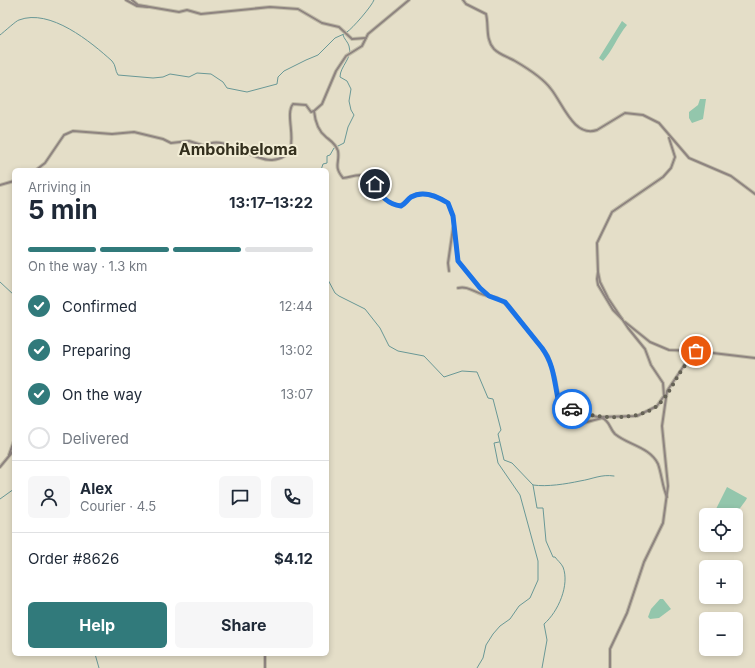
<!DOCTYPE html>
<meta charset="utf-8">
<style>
:root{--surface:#fff;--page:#f6f6f7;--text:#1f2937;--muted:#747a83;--line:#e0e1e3;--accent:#317a7b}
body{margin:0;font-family:Inter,sans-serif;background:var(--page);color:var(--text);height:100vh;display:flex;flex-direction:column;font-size:15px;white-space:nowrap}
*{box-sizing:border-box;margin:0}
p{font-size:13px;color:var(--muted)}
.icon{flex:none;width:22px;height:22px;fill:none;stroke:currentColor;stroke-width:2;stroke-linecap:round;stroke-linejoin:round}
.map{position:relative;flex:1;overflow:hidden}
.side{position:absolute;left:12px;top:168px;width:317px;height:488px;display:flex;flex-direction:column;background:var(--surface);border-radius:6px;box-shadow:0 2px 6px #0003}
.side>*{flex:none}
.fabs{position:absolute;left:699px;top:508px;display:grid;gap:8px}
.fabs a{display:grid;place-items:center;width:44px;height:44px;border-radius:6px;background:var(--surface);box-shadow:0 2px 6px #0003;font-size:20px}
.pin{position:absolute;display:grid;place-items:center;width:34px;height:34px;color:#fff;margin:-17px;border:2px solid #fff;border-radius:50%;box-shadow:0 1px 4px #0007}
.courier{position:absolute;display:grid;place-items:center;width:40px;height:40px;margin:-20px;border:3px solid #1a73e8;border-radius:50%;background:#fff;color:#222;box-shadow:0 1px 5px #0007}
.overview em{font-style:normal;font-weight:700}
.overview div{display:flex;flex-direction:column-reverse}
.overview{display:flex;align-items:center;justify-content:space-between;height:68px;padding:0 16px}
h1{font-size:26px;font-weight:700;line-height:30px}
.bar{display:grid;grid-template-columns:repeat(4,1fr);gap:6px 4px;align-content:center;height:48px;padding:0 16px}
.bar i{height:5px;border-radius:3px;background:var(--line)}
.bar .active{background:var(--accent)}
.bar p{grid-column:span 4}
.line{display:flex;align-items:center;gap:10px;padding:0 16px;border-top:1px solid var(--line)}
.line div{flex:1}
.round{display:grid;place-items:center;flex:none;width:42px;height:42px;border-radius:6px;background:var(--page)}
ol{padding:0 16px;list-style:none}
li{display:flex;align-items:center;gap:12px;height:44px}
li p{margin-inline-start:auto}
li .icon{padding:4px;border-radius:50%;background:var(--accent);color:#fff;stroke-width:4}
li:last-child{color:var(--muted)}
li i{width:22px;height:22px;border:2px solid var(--line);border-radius:50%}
.primary-button{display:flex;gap:8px;margin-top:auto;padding:8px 16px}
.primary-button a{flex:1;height:46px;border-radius:6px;background:var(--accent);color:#fff;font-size:16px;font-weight:700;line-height:46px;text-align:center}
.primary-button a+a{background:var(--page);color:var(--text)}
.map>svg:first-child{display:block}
</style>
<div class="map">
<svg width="755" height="668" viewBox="0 0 755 668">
<rect width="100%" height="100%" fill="#e4dec8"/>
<g fill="#93c6ac">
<path d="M622,21L627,25C617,37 613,50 603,61L599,58Z"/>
<path d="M700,99H706L703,119L692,123L689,118V112L698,105Z"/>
<path d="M727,487L747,498L746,500L735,515H713Z"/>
<path d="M660,599H663L671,609L659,618L650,619L648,617L651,609Z"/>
</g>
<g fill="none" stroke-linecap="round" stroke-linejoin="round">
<g stroke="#699896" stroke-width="1">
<path d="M347,32C352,29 372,6 374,0"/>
<path d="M0,35C4,32 17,20 19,20C50,8 91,42 112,61C116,65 115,71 118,75L153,78L163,77L170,74L189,77L197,73L211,74L223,82L227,88L247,92L277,84L278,77L284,71L306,60L318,55L335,38L344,34"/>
<path d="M321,170L323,164L327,163V156L330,155L334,148L344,143L348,127L354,115L351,110L349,101L351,89L347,81L340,77C340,66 353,58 349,46C348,42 344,39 343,35"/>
<path d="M327,278L335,293L339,296L365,309L380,328L389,346L398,351L424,356L444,377L462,371L477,372L488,398L493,399L501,430L498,434L504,460L512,463L533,485C547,487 566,484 580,481C593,479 601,474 614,476"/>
<path d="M0,282L14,295"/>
<path d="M533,485L537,508H543L546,541L553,557H555C557,560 561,563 563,567C570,585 558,612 544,624L547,640L542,668"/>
<path d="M0,499L14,489"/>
<path d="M95,654L99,668"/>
<path d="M477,668L483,658L486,645L493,634L500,626L510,619L519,606L530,598L538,580V561L520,495L498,463L494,443L499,442"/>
</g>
<defs>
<g id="street">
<path d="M126,0L137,6L148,7"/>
<path d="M132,0L138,5L179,12L187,10L201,14L270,7L298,9L322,23L339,27L352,39L366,38"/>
<path d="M463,0L466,4L486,14C489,25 485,39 494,49C500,55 508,57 515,61C527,68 543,78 551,89C563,104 574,138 597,130L625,113L643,115L659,123L689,158L731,176L755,194"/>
<path d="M314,111C315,120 318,131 326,137C331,141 336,144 338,151C340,163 333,166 343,178C350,178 357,173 365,176C380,182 378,202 398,205C404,206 406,200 411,197C423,189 437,196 448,203L453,216L458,261L480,288L489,296L497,298L509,306L548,356L555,378L560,404L588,415L598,417L637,416L657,406L664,396L663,383L651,365L645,349L628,328L608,298L600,282L598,272"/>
<path d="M36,170L45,163L64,135L73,131L112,134L134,132L163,139L171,143L189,141L205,146C223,133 252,161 272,160C307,157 282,118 293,104L306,105L311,112L314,111L322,104L336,71L346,56L362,46L368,34L409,0"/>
<path d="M0,185L14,181"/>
<path d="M449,271L448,263L453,228"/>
<path d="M458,288C469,285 477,295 489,296"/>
<path d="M622,319L613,310L598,285L597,279L598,272L597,243L612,212L663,177L671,168L675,157L669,138"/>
<path d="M625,322L650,342L669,350L696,351L755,358"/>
<path d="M560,404L559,408L561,411"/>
<path d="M602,418C610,421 609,428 615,434C628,445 650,447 658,464C662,475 662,486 667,497"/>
<path d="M572,426L602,418"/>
<path d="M9,455L14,441"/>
<path d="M0,467L14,450"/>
<path d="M265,668V654"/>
<path d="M610,668V649L627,613L644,562L663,523L668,486L662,426L667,391L685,364L701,353"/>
</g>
</defs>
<use href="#street" stroke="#c1bca8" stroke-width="4"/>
<use href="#street" stroke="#8e8480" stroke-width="2"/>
</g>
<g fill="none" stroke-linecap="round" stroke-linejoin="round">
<path stroke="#656255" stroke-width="4" stroke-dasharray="0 7.2" d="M572,409C592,419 640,422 658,405C673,391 676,372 694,356V351H696"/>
<path stroke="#1a73e8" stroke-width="5" d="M375,184C380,196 387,204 401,206C405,204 407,200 411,197C423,190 437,196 448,203L453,216L458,261L480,288L489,296L505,302L542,348C555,366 554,383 559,403L572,409"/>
</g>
<g text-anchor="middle" stroke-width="4" stroke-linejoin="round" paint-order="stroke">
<g font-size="16" font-weight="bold" fill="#332f1d" stroke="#f1ecd5">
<text x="238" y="155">Ambohibeloma</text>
</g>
</g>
</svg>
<div class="fabs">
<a><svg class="icon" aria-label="locate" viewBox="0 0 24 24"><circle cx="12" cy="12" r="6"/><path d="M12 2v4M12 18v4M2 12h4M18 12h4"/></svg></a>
<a>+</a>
<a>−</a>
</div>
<div class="pin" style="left:696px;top:351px;background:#ea580c"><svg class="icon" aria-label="bag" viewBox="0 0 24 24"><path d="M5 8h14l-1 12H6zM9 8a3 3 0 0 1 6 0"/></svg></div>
<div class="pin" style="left:375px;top:184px;background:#1f2937"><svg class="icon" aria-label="home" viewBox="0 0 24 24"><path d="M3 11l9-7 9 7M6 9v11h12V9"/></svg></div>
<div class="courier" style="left:572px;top:409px"><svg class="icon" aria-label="car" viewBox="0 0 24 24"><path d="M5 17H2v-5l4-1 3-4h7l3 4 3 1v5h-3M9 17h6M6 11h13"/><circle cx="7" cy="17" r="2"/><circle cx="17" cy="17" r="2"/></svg></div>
<section class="side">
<div class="overview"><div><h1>5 min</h1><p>Arriving in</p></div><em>13:17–13:22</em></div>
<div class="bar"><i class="active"></i><i class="active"></i><i class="active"></i><i></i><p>On the way · 1.3 km</p></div>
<ol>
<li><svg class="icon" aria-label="check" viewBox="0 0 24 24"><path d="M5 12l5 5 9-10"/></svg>Confirmed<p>12:44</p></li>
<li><svg class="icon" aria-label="check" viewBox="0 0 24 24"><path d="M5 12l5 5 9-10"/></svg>Preparing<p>13:02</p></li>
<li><svg class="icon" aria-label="check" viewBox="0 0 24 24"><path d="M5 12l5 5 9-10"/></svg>On the way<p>13:07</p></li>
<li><i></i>Delivered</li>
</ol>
<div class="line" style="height:72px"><a class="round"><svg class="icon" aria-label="person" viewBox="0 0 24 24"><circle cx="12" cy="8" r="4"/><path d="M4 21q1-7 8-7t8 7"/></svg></a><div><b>Alex</b><p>Courier · 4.5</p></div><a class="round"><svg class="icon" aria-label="chat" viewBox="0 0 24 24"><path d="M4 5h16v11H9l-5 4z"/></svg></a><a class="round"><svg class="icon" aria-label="phone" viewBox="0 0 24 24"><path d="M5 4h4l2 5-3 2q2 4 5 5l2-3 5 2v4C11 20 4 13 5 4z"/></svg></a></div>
<div class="line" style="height:52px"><div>Order #8626</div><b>$4.12</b></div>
<div class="primary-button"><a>Help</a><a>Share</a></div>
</section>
</div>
